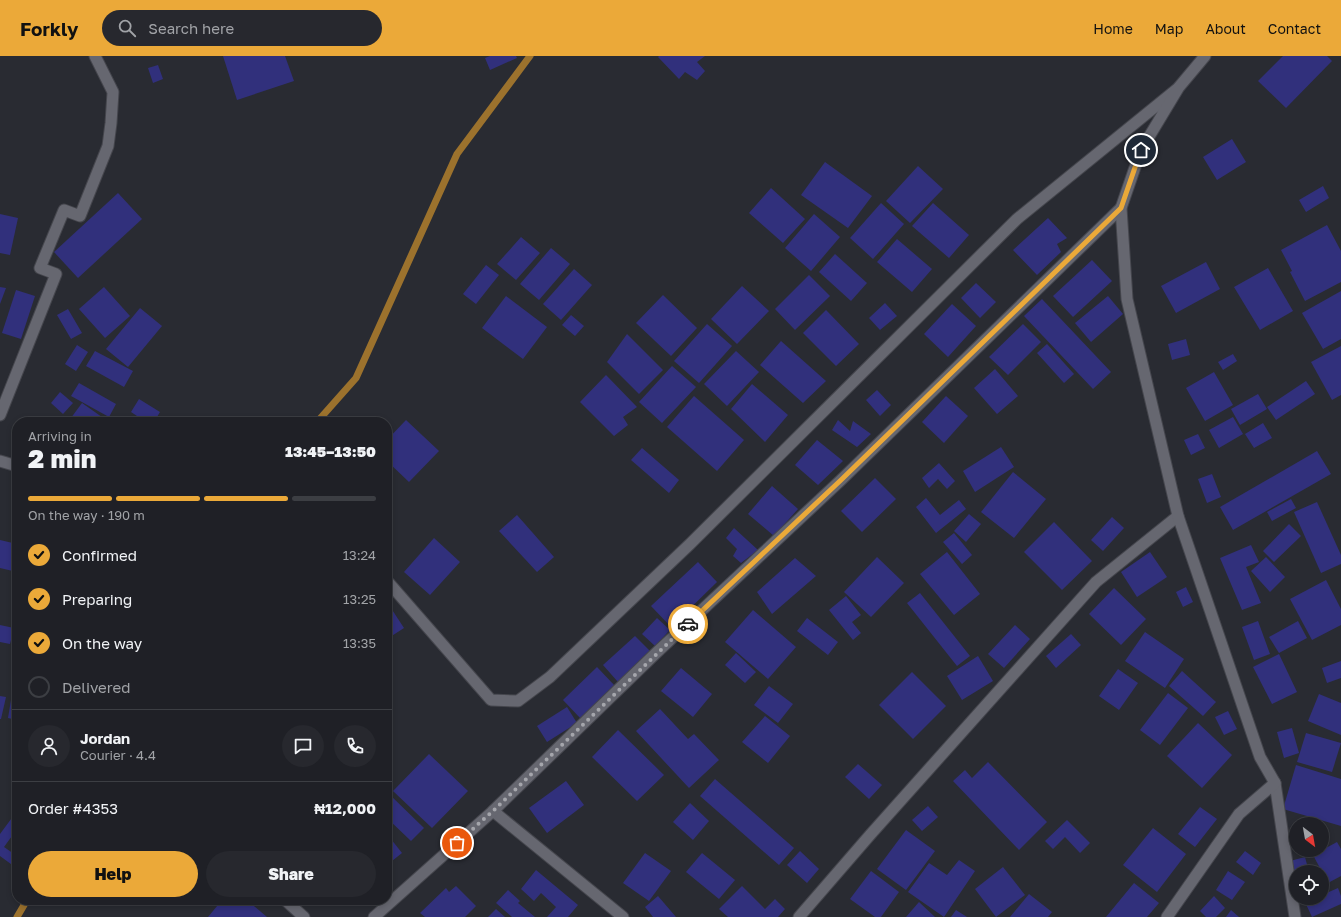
<!DOCTYPE html>
<meta charset="utf-8">
<style>
:root{--surface:#1f2026;--page:#27282e;--text:#f1f3f6;--muted:#a1a3a7;--line:#3c3e43;--accent:#eba939}
body{margin:0;font-family:"Golos Text",sans-serif;background:var(--page);color:var(--text);height:100vh;display:flex;flex-direction:column;font-size:15px;white-space:nowrap}
*{box-sizing:border-box;margin:0}
p{font-size:13px;color:var(--muted)}
.icon{flex:none;width:22px;height:22px;fill:none;stroke:currentColor;stroke-width:2;stroke-linecap:round;stroke-linejoin:round}
.map{position:relative;flex:1;overflow:hidden}
.sheet{position:absolute;left:12px;top:361px;width:380px;height:488px;display:flex;flex-direction:column;background:var(--surface);border-radius:16px;box-shadow:0 2px 6px #0003,0 0 0 1px var(--line)}
.sheet>*{flex:none}
.needle{width:26px;rotate:149deg}
.controls{position:absolute;left:1289px;top:761px;display:grid;gap:8px}
.controls a{display:grid;place-items:center;width:40px;height:40px;border-radius:50%;background:var(--surface);box-shadow:0 2px 6px #0003,0 0 0 1px var(--line);font-size:20px}
.pin{position:absolute;display:grid;place-items:center;width:34px;height:34px;color:#fff;margin:-17px;border:2px solid #fff;border-radius:50%;box-shadow:0 1px 4px #0007}
.courier{position:absolute;display:grid;place-items:center;width:40px;height:40px;margin:-20px;border:3px solid #eba939;border-radius:50%;background:#fff;color:#222;box-shadow:0 1px 5px #0007}
.head em{font-style:normal;font-weight:800}
.head div{display:flex;flex-direction:column-reverse}
.head{display:flex;align-items:center;justify-content:space-between;height:68px;padding:0 16px}
h1{font-size:26px;font-weight:800;line-height:30px}
.bar{display:grid;grid-template-columns:repeat(4,1fr);gap:6px 4px;align-content:center;height:48px;padding:0 16px}
.bar i{height:5px;border-radius:3px;background:var(--line)}
.bar .selected{background:var(--accent)}
.bar p{grid-column:span 4}
.line{display:flex;align-items:center;gap:10px;padding:0 16px;border-top:1px solid var(--line)}
.line div{flex:1}
.round{display:grid;place-items:center;flex:none;width:42px;height:42px;border-radius:21px;background:var(--page)}
ol{padding:0 16px;list-style:none}
li{display:flex;align-items:center;gap:12px;height:44px}
li p{margin-inline-start:auto}
li .icon{padding:4px;border-radius:50%;background:var(--accent);color:#111;stroke-width:4}
li:last-child{color:var(--muted)}
li i{width:22px;height:22px;border:2px solid var(--line);border-radius:50%}
.primary-button{display:flex;gap:8px;margin-top:auto;padding:8px 16px}
.primary-button a{flex:1;height:46px;border-radius:24px;background:var(--accent);color:#111;font-size:16px;font-weight:800;line-height:46px;text-align:center}
.primary-button a+a{background:var(--page);color:var(--text)}
header{display:flex;align-items:center;gap:24px;box-sizing:border-box;height:56px;padding:0 20px;background:var(--accent);color:#111}
header strong{font-size:19px}
nav{display:flex;gap:22px;margin-inline-start:auto;font-size:14px}
.search{width:280px;height:36px;background:var(--page);display:flex;align-items:center;gap:10px;box-sizing:border-box;padding:0 14px;border-radius:22px;color:var(--muted);font-size:15px}
.map>svg:first-child{display:block}
</style>
<header>
<strong>Forkly</strong>
<div class="search"><svg class="icon" aria-label="search" viewBox="0 0 24 24"><circle cx="10" cy="10" r="6"/><path d="M15 15l6 6"/></svg>Search here</div>
<nav><a>Home</a><a>Map</a><a>About</a><a>Contact</a></nav>
</header>
<div class="map">
<svg width="1341" height="861" viewBox="0 0 1341 861">
<rect width="100%" height="100%" fill="#292b32"/>
<g fill="none" stroke-linecap="round" stroke-linejoin="round">
<g stroke="#9c722d" stroke-width="7">
<path d="M317,366L356,322L457,98L530,0"/>
<path d="M17,861L27,844"/>
</g>
</g>
<g fill="#31307c">
<path d="M223,0H285L294,25L237,44Z"/>
<path d="M490,0H516L517,2L490,14L485,2Z"/>
<path d="M659,0H705L697,6L705,15L697,24L685,16L679,23L658,1Z"/>
<path d="M1283,0H1327L1332,5L1286,52L1258,25Z"/>
<path d="M158,9L163,23L153,27L148,12Z"/>
<path d="M1232,83L1246,106L1217,124L1203,101Z"/>
<path d="M825,106L872,140L848,172L801,139Z"/>
<path d="M918,110L943,133L910,167L886,145Z"/>
<path d="M1323,130L1329,142L1306,156L1299,144Z"/>
<path d="M771,132L805,163L783,187L749,157Z"/>
<path d="M118,137L142,163L78,222L54,196Z"/>
<path d="M881,147L904,168L873,203L850,182Z"/>
<path d="M933,147L969,179L949,202L912,170Z"/>
<path d="M0,158L18,162L10,199L0,197Z"/>
<path d="M814,158L840,181L811,215L785,192Z"/>
<path d="M1048,162L1067,182L1057,188L1061,196L1037,219L1013,194Z"/>
<path d="M1327,169L1341,195V226L1305,245L1290,216L1292,215L1281,194Z"/>
<path d="M521,181L540,197L516,224L497,208Z"/>
<path d="M897,183L932,213L912,236L877,206Z"/>
<path d="M551,192L570,208L539,244L520,228Z"/>
<path d="M835,198L867,227L851,245L819,216Z"/>
<path d="M1092,204L1112,225L1073,261L1053,240Z"/>
<path d="M1206,206L1220,233L1176,257L1161,230Z"/>
<path d="M486,209L499,219L476,248L463,238Z"/>
<path d="M1268,212L1293,255L1260,274L1234,231Z"/>
<path d="M574,213L592,229L561,264L543,248Z"/>
<path d="M809,219L830,240L795,274L775,253Z"/>
<path d="M976,227L996,246L980,262L961,242Z"/>
<path d="M742,230L769,255L737,288L711,263Z"/>
<path d="M0,231L6,232L0,248Z"/>
<path d="M104,231L130,260L105,282L79,253Z"/>
<path d="M16,234L35,240L21,283L2,277Z"/>
<path d="M1341,235V283L1323,293L1302,257Z"/>
<path d="M663,239L697,272L671,300L636,267Z"/>
<path d="M506,240L547,271L523,303L482,272Z"/>
<path d="M1108,240L1123,258L1091,286L1075,267Z"/>
<path d="M1042,243L1111,316L1093,333L1024,260Z"/>
<path d="M885,247L897,260L880,274L869,262Z"/>
<path d="M952,248L976,270L948,301L924,278Z"/>
<path d="M140,252L162,270L128,311L106,293Z"/>
<path d="M68,253L82,277L71,283L57,259Z"/>
<path d="M826,254L859,288L836,310L803,277Z"/>
<path d="M571,259L584,270L575,280L562,269Z"/>
<path d="M707,268L732,290L699,327L674,305Z"/>
<path d="M1023,268L1041,286L1008,319L989,301Z"/>
<path d="M627,278L663,314L639,338L607,306Z"/>
<path d="M1186,283L1190,299L1172,304L1168,288Z"/>
<path d="M781,285L826,325L803,347L760,309Z"/>
<path d="M1047,288L1074,318L1064,327L1037,297Z"/>
<path d="M77,289L88,296L76,315L65,308Z"/>
<path d="M1341,290V339L1332,344L1311,306Z"/>
<path d="M95,295L133,315L124,331L86,310Z"/>
<path d="M736,295L759,316L727,350L704,328Z"/>
<path d="M1233,298L1237,305L1223,314L1218,306Z"/>
<path d="M672,310L696,331L662,367L639,346Z"/>
<path d="M995,313L1018,340L997,358L974,332Z"/>
<path d="M1214,316L1233,349L1205,365L1186,332Z"/>
<path d="M606,319L637,351L623,361L628,369L614,380L580,346Z"/>
<path d="M1306,325L1315,338L1276,364L1267,351Z"/>
<path d="M79,327L116,348L109,361L71,340Z"/>
<path d="M752,328L788,359L765,386L731,353Z"/>
<path d="M877,334L891,349L880,360L866,344Z"/>
<path d="M60,336L73,347L63,358L51,347Z"/>
<path d="M1258,338L1267,353L1240,369L1231,353Z"/>
<path d="M694,340L744,384L717,415L667,371Z"/>
<path d="M946,340L968,360L944,387L922,366Z"/>
<path d="M139,343L160,356L154,366H146L131,356Z"/>
<path d="M82,347L109,366H68Z"/>
<path d="M1233,361L1243,378L1219,392L1209,374Z"/>
<path d="M406,364L439,395L409,426L387,405V384Z"/>
<path d="M838,364L850,375L853,365L871,378L857,391L832,374Z"/>
<path d="M1263,367L1272,382L1254,392L1245,378Z"/>
<path d="M1198,378L1205,392L1191,399L1184,384Z"/>
<path d="M817,384L843,405L818,429L795,409Z"/>
<path d="M1001,391L1014,411L975,436L963,415Z"/>
<path d="M642,392L679,424L669,437L631,404Z"/>
<path d="M1317,395L1331,418L1233,474L1220,451Z"/>
<path d="M939,407L955,425L947,433L938,423L929,432L922,422Z"/>
<path d="M1013,416L1046,443L1014,482L981,456Z"/>
<path d="M1212,418L1221,441L1207,447L1198,423Z"/>
<path d="M875,422L896,443L862,476L841,455Z"/>
<path d="M772,430L798,453L774,480L748,458Z"/>
<path d="M926,442L940,459L959,444L966,453L936,477L916,451Z"/>
<path d="M1291,443L1296,452L1272,465L1267,456Z"/>
<path d="M1317,446L1341,499V508L1321,517L1294,456Z"/>
<path d="M969,458L981,468L966,486L954,475Z"/>
<path d="M517,459L554,501L537,516L499,475Z"/>
<path d="M1112,461L1124,472L1103,495L1091,484Z"/>
<path d="M1054,466L1092,505L1062,534L1024,496Z"/>
<path d="M1289,468L1301,480L1274,506L1263,495Z"/>
<path d="M734,472L758,494L741,507L733,500L737,493L726,482Z"/>
<path d="M954,477L972,499L962,508L943,486Z"/>
<path d="M434,482L460,506L430,539L404,516Z"/>
<path d="M0,484L17,488V516L0,512Z"/>
<path d="M1251,489L1259,506L1246,511L1261,547L1242,554L1220,502Z"/>
<path d="M947,496L980,538L954,559L920,518Z"/>
<path d="M1150,496L1167,521L1137,541L1121,516Z"/>
<path d="M877,501L904,527L871,561L844,536Z"/>
<path d="M1266,501L1285,521L1270,536L1251,515Z"/>
<path d="M795,502L816,520L772,558L757,536Z"/>
<path d="M698,506L717,526L671,571L651,550Z"/>
<path d="M1326,524L1341,553V569L1312,584L1290,543Z"/>
<path d="M1186,531L1193,546L1183,551L1176,536Z"/>
<path d="M1114,532L1146,563L1121,589L1089,558Z"/>
<path d="M920,537L970,600L957,610L907,547Z"/>
<path d="M846,540L861,559L852,566L861,577L853,584L829,554Z"/>
<path d="M387,546L404,572L387,583Z"/>
<path d="M753,554L796,591L768,623L725,586Z"/>
<path d="M657,562L670,574L655,590L642,578Z"/>
<path d="M807,562L838,586L828,599L797,575Z"/>
<path d="M1258,565L1270,598L1254,604L1242,571Z"/>
<path d="M1298,565L1307,582L1279,597L1269,581Z"/>
<path d="M0,569L14,572L10,588L0,586Z"/>
<path d="M1015,569L1030,583L1004,612L988,598Z"/>
<path d="M1145,576L1184,603L1165,632L1125,605Z"/>
<path d="M1071,578L1081,589L1056,612L1046,600Z"/>
<path d="M635,580L651,596L618,626L603,609Z"/>
<path d="M736,597L756,616L745,627L725,609Z"/>
<path d="M1279,598L1297,636L1272,648L1253,611Z"/>
<path d="M978,600L993,625L962,644L947,620Z"/>
<path d="M1341,605V622L1327,627L1322,612Z"/>
<path d="M597,611L615,630L581,663L563,644Z"/>
<path d="M681,612L712,638L693,661L661,635Z"/>
<path d="M1118,613L1138,627L1119,654L1099,640Z"/>
<path d="M1182,615L1216,646L1203,660L1169,630Z"/>
<path d="M912,616L946,650L913,683L879,649Z"/>
<path d="M769,630L793,648L778,667L754,649Z"/>
<path d="M1168,637L1188,652L1160,689L1140,674Z"/>
<path d="M1319,638L1341,647V679L1308,665Z"/>
<path d="M0,640L6,641L1,663H0Z"/>
<path d="M11,644L17,645V664L8,662Z"/>
<path d="M567,651L577,667L547,686L537,670Z"/>
<path d="M660,653L688,683L694,678L719,704L689,732L636,675Z"/>
<path d="M1228,655L1237,673L1224,679L1215,661Z"/>
<path d="M765,660L790,680L768,707L742,686Z"/>
<path d="M1198,667L1232,699L1202,732L1167,700Z"/>
<path d="M1292,672L1299,697L1284,702L1277,676Z"/>
<path d="M618,674L664,719L637,745L592,701Z"/>
<path d="M1306,677L1341,687L1332,716L1297,706Z"/>
<path d="M429,698L468,735L432,772L393,735Z"/>
<path d="M988,706L1047,766L1019,794L953,725L965,714L972,722Z"/>
<path d="M858,708L882,729L869,743L845,721Z"/>
<path d="M1296,709L1341,723V770L1283,753Z"/>
<path d="M715,723L794,792L779,809L700,740Z"/>
<path d="M566,725L584,749L547,777L529,752Z"/>
<path d="M388,737L424,772L411,785L387,762Z"/>
<path d="M690,747L709,765L693,784L673,766Z"/>
<path d="M928,750L938,761L922,775L912,764Z"/>
<path d="M1200,751L1217,763L1195,791L1178,778Z"/>
<path d="M17,755V773L4,791L17,800V809L15,811L0,800V778Z"/>
<path d="M1067,764L1090,787L1080,797L1065,781L1053,793L1045,785Z"/>
<path d="M1153,772L1186,798L1157,836L1123,809Z"/>
<path d="M906,774L935,795L906,834L877,813Z"/>
<path d="M387,778L402,797L387,809Z"/>
<path d="M1337,786L1341,793V820L1328,827L1313,799Z"/>
<path d="M800,795L819,813L807,827L787,809Z"/>
<path d="M1245,795L1261,807L1253,819L1236,806Z"/>
<path d="M645,797L671,815L649,845L623,827Z"/>
<path d="M702,797L735,824L719,843L686,816Z"/>
<path d="M1305,801L1309,816H1296V828L1290,805Z"/>
<path d="M959,804L975,815L944,861L908,836L929,807L947,819Z"/>
<path d="M1003,811L1025,839L996,861L975,833Z"/>
<path d="M536,814L578,849L568,861H547L556,851L541,837L534,845L521,833Z"/>
<path d="M871,815L899,836L881,861H875L850,843Z"/>
<path d="M1228,815L1245,826L1232,844L1216,834Z"/>
<path d="M1134,827L1159,847L1147,861H1106Z"/>
<path d="M456,830L476,850L465,861H425L420,857L446,832L449,836Z"/>
<path d="M742,830L765,853L775,843L785,853L778,861H728L719,853Z"/>
<path d="M1338,832L1341,840V848L1312,861L1305,846L1315,842H1322V839Z"/>
<path d="M508,834L520,845L518,847L535,861H512L496,847Z"/>
<path d="M1029,838L1052,856L1048,861H1010Z"/>
<path d="M658,840L676,861H653L645,851Z"/>
<path d="M1214,840L1225,852L1216,861H1206L1200,855Z"/>
<path d="M222,844H247L267,861H208Z"/>
<path d="M919,846L935,861H906Z"/>
<path d="M496,853L505,861H488Z"/>
<path d="M956,854L967,861H951Z"/>
<path d="M1231,854L1239,861H1226Z"/>
</g>
<g fill="none" stroke-linecap="round" stroke-linejoin="round">
<defs>
<g id="minor">
<path d="M0,359L56,218L40,212L64,154L80,160L108,90L111,67L113,36L95,0"/>
<path d="M0,405L17,410"/>
<path d="M389,527L491,644L518,645L550,621L690,488L1017,163L1177,33"/>
<path d="M1275,727L1295,861"/>
<path d="M493,755L623,861"/>
<path d="M285,844L304,861"/>
<path d="M799,861L870,779L1096,526L1178,460"/>
</g>
<g id="tertiary">
<path d="M374,861L493,755L655,598L841,424L1121,152"/>
<path d="M1167,861L1239,758L1275,727L1260,701L1178,460L1127,243L1121,152L1141,94L1179,31L1205,0"/>
</g>
</defs>
<use href="#minor" stroke="#45464d" stroke-width="13"/>
<use href="#tertiary" stroke="#45464d" stroke-width="13"/>
<use href="#minor" stroke="#666770" stroke-width="11"/>
<use href="#tertiary" stroke="#666770" stroke-width="11"/>
</g>
<g fill="none" stroke-linecap="round" stroke-linejoin="round">
<path stroke="#a5a6ac" stroke-width="4" stroke-dasharray="0 7.2" d="M457,787L493,755L688,568"/>
<path stroke="#eba939" stroke-width="5" d="M688,568L841,424L1121,152L1141,94"/>
</g>
</svg>
<div class="controls">
<a><svg class="needle" viewBox="-14 -14 28 28"><path d="M0-13l5 13h-10z" fill="#e53935"/><path d="M0 13l5-13h-10z" fill="#a1a3a7"/></svg></a>
<a><svg class="icon" aria-label="locate" viewBox="0 0 24 24"><circle cx="12" cy="12" r="6"/><path d="M12 2v4M12 18v4M2 12h4M18 12h4"/></svg></a>
</div>
<div class="pin" style="left:457px;top:787px;background:#ea580c"><svg class="icon" aria-label="bag" viewBox="0 0 24 24"><path d="M5 8h14l-1 12H6zM9 8a3 3 0 0 1 6 0"/></svg></div>
<div class="pin" style="left:1141px;top:94px;background:#1f2937"><svg class="icon" aria-label="home" viewBox="0 0 24 24"><path d="M3 11l9-7 9 7M6 9v11h12V9"/></svg></div>
<div class="courier" style="left:688px;top:568px"><svg class="icon" aria-label="car" viewBox="0 0 24 24"><path d="M5 17H2v-5l4-1 3-4h7l3 4 3 1v5h-3M9 17h6M6 11h13"/><circle cx="7" cy="17" r="2"/><circle cx="17" cy="17" r="2"/></svg></div>
<section class="sheet">
<div class="head"><div><h1>2 min</h1><p>Arriving in</p></div><em>13:45–13:50</em></div>
<div class="bar"><i class="selected"></i><i class="selected"></i><i class="selected"></i><i></i><p>On the way · 190 m</p></div>
<ol>
<li><svg class="icon" aria-label="check" viewBox="0 0 24 24"><path d="M5 12l5 5 9-10"/></svg>Confirmed<p>13:24</p></li>
<li><svg class="icon" aria-label="check" viewBox="0 0 24 24"><path d="M5 12l5 5 9-10"/></svg>Preparing<p>13:25</p></li>
<li><svg class="icon" aria-label="check" viewBox="0 0 24 24"><path d="M5 12l5 5 9-10"/></svg>On the way<p>13:35</p></li>
<li><i></i>Delivered</li>
</ol>
<div class="line" style="height:72px"><a class="round"><svg class="icon" aria-label="person" viewBox="0 0 24 24"><circle cx="12" cy="8" r="4"/><path d="M4 21q1-7 8-7t8 7"/></svg></a><div><b>Jordan</b><p>Courier · 4.4</p></div><a class="round"><svg class="icon" aria-label="chat" viewBox="0 0 24 24"><path d="M4 5h16v11H9l-5 4z"/></svg></a><a class="round"><svg class="icon" aria-label="phone" viewBox="0 0 24 24"><path d="M5 4h4l2 5-3 2q2 4 5 5l2-3 5 2v4C11 20 4 13 5 4z"/></svg></a></div>
<div class="line" style="height:52px"><div>Order #4353</div><b>₦12,000</b></div>
<div class="primary-button"><a>Help</a><a>Share</a></div>
</section>
</div>
